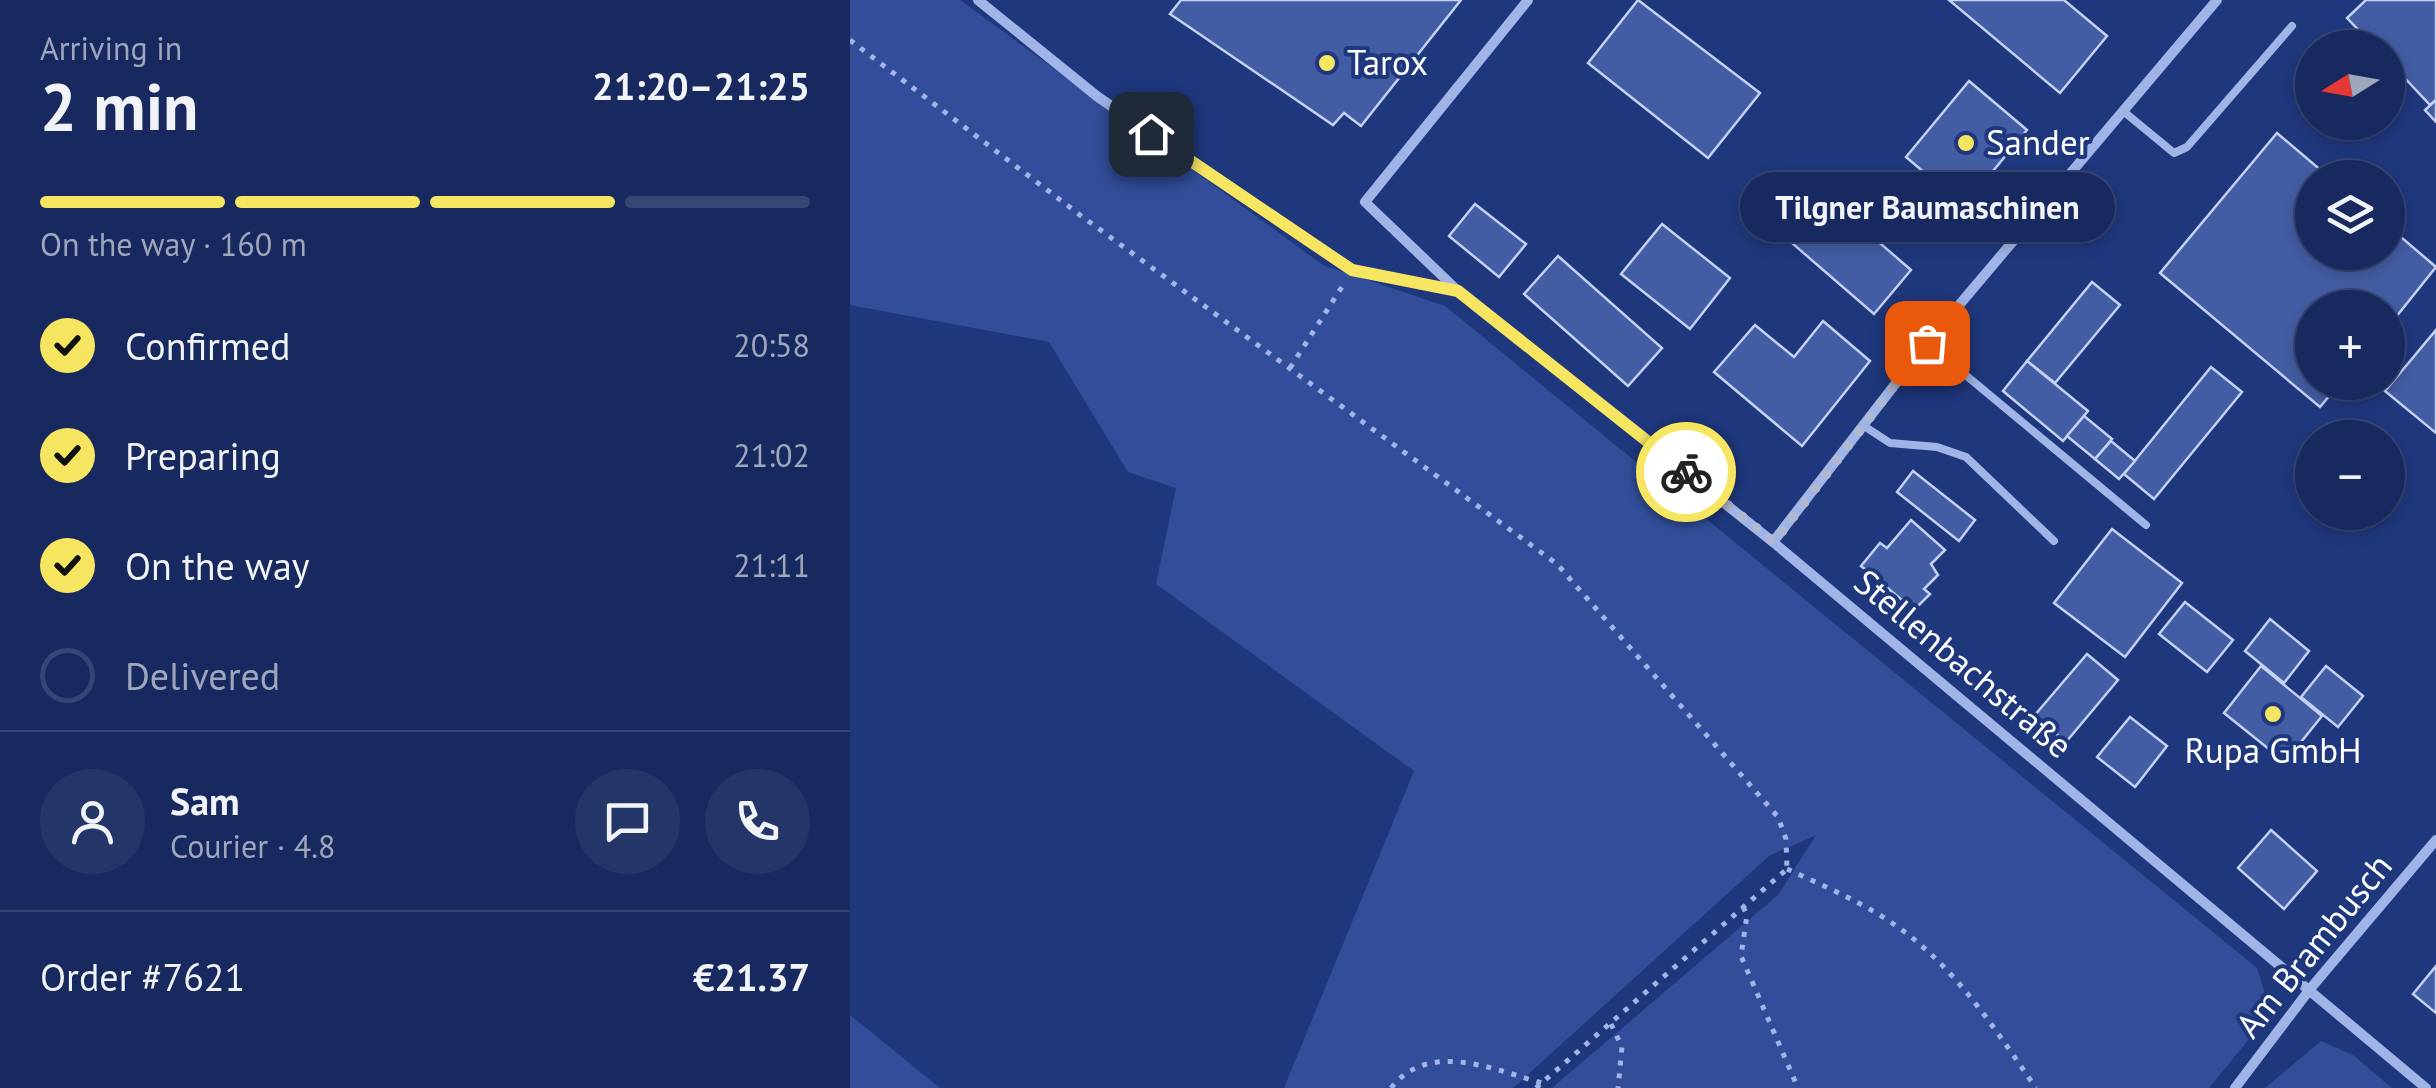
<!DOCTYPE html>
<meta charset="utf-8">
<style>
:root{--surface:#17295e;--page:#243567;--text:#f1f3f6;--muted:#9ea6bc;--line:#364573;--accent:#f5e561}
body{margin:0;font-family:"PT Sans",sans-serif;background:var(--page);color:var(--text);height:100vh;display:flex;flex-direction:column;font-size:38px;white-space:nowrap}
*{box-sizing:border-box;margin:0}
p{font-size:32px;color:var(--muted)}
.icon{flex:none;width:55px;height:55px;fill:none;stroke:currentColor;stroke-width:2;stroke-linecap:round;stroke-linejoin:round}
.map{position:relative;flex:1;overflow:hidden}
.sheet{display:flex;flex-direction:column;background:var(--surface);width:850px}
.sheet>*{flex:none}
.needle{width:65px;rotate:259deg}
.controls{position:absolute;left:1445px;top:30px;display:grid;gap:20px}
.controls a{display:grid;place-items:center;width:110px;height:110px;border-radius:50%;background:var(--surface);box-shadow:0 5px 15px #0003,0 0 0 2px var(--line);font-size:50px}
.pin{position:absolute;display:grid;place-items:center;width:85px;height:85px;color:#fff;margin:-42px;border-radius:20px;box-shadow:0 5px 15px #0006}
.courier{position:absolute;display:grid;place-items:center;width:100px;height:100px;margin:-50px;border:8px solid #f5e561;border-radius:50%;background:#fff;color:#222;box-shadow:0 2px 12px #0007}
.bubble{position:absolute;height:70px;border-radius:35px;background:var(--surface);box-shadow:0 5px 15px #0003,0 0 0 2px var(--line);font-size:32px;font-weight:600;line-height:70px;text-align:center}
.summary em{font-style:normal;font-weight:600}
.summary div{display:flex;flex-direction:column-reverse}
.summary{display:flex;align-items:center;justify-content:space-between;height:170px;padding:0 40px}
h1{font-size:65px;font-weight:600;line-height:75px}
.bar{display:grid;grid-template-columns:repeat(4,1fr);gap:15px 10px;align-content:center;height:120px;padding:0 40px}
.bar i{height:12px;border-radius:8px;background:var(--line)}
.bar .on{background:var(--accent)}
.bar p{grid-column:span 4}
.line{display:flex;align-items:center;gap:25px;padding:0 40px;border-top:2px solid var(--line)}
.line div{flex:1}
.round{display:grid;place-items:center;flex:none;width:105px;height:105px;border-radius:52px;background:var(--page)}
ol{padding:0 40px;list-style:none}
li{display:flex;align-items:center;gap:30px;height:110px}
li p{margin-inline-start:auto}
li .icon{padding:10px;border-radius:50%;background:var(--accent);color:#111;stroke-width:4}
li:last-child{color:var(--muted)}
li i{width:55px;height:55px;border:5px solid var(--line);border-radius:50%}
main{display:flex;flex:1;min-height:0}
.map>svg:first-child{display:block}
</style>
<main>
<section class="sheet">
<div class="summary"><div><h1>2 min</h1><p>Arriving in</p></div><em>21:20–21:25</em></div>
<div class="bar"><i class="on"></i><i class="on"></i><i class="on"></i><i></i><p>On the way · 160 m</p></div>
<ol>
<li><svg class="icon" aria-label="check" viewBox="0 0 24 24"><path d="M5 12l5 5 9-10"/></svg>Confirmed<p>20:58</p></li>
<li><svg class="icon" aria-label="check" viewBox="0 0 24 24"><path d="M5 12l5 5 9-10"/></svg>Preparing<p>21:02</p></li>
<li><svg class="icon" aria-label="check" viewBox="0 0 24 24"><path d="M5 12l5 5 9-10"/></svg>On the way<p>21:11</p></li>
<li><i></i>Delivered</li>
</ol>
<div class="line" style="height:180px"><a class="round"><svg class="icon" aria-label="person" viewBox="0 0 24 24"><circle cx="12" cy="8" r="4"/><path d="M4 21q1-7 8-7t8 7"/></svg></a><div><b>Sam</b><p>Courier · 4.8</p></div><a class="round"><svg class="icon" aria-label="chat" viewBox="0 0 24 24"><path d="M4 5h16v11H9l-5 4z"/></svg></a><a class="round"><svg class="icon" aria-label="phone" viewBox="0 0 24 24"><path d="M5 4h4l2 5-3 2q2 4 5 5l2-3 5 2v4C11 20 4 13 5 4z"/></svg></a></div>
<div class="line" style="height:130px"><div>Order #7621</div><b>€21.37</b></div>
</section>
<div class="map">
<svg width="1586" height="1088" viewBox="0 0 1586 1088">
<rect width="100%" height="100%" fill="#1f377d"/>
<g fill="#324e9b">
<path d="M0,0H110L473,265L595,306L1407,968L1421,1012L1359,1088H702L928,895L966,835L919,856L663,1088H434L564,771L306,584L326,488L278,472L199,342L0,305Z"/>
<path d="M0,1015L90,1088H0Z"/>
<path d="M1471,1041L1503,1055L1542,1088H1415Z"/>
</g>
<g fill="#435da4" stroke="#c5d2f5" stroke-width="2.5">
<path d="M331,0H611L511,126L494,113L483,125L320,14Z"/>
<path d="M788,0L910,93L858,158L738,63Z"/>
<path d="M1099,0H1214L1257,36L1210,93Z"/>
<path d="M1516,0H1586V100L1580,105L1538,60V48H1526L1497,18Z"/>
<path d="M1119,81L1177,130L1114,206L1056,157Z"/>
<path d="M1586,100V122L1575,110Z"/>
<path d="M1427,133L1480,178H1462V252H1538V226L1586,267L1538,327V308H1462V382H1491L1470,407L1310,273Z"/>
<path d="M964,186L1061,270L1024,314L927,230Z"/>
<path d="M625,204L676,244L649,277L599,236Z"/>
<path d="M812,224L880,278L840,329L771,274Z"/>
<path d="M708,256L812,348L778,386L674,294Z"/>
<path d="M1242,282L1270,305L1205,383L1177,361Z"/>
<path d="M973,321L1020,361L952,446L864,372L905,325L944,357Z"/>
<path d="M1586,330V433L1535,391Z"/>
<path d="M1177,361L1238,411L1213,441L1153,391Z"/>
<path d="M1361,367L1392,392L1304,499L1274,474Z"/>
<path d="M1234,416L1262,439L1245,459L1217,436Z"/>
<path d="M1261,441L1285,461L1269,479L1245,459Z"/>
<path d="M1063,471L1125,520L1109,541L1047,492Z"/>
<path d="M1061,520L1095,550L1081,564L1088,575L1074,589L1080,594L1064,610L1011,566L1030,543L1037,548Z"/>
<path d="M1262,529L1332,583L1275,657L1204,603Z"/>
<path d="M1335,602L1383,640L1357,672L1309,634Z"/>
<path d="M1420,619L1459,651L1434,683L1395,651Z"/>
<path d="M1237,654L1268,680L1216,742L1184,716Z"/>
<path d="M1411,666L1472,716L1435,762L1374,713Z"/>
<path d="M1476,666L1513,696L1488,727L1451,697Z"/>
<path d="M1280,717L1317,746L1285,787L1247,757Z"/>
<path d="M1421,830L1467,871L1434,909L1388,868Z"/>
<path d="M1586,966V1013L1563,994Z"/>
</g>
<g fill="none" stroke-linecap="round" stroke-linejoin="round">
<g stroke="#a1b4e7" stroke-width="5" stroke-dasharray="5 8" stroke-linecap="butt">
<path d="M0,40L230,215L707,564L928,817L936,839L937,869"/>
<path d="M440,368L495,282"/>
<path d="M937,869C976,887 1017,904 1052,930C1108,971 1147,1032 1186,1088"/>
<path d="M893,907L897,915L891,956L948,1088"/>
<path d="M761,1024L772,1047L768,1088"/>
<path d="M541,1088C579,1040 642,1069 692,1083"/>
<path d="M686,1088L937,869"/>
</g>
<g stroke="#a1b4e7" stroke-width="8">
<path d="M1273,111L1324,153L1337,147L1442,26"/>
<path d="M1077,343L1296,525"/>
<path d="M1014,426L1040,443L1087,447L1116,457L1204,541"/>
</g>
<g stroke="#a1b4e7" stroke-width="10">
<path d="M128,0L248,97L502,270L607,291"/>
<path d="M678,0L515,202L608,291L923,542L1576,1088"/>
<path d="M923,542L1077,343L1367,0"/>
<path d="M1385,1088L1460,989L1586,840"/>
</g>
</g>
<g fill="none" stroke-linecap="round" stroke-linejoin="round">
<path stroke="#b1b9d2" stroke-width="10" stroke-dasharray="0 18" d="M836,472L924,542L1077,343"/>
<path stroke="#f5e561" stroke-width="12" d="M301,134L502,270L608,291L836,472"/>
</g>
<g fill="#f5e561" stroke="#1f377d" stroke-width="4">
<circle cx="477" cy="63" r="10"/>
<circle cx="1116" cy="143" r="10"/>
<circle cx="1423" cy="714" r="10"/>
</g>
<g text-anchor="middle" stroke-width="8" stroke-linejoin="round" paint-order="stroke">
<g font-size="35" fill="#fff" stroke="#1f377d" text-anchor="start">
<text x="497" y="75">Tarox</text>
<text x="1136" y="155">Sander</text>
<text x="1423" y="763" text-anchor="middle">Rupa GmbH</text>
</g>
<g font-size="35" fill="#fff" stroke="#1f377d">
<text transform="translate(1113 664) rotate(40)" y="12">Stellenbachstraße</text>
<text transform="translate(1464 946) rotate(-51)" y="12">Am Brambusch</text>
</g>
</g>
</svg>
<div class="controls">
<a><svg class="needle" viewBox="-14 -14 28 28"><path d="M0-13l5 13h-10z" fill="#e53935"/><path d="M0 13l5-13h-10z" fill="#9ea6bc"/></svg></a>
<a><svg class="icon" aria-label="layers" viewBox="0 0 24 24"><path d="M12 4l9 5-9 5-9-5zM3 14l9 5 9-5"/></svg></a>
<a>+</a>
<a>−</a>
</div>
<div class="pin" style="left:1077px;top:343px;background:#ea580c"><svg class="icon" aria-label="bag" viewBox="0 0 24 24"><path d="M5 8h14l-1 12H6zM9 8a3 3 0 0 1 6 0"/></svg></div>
<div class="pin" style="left:301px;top:134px;background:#1f2937"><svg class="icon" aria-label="home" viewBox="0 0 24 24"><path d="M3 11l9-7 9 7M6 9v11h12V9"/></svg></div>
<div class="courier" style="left:836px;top:472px"><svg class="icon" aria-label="bike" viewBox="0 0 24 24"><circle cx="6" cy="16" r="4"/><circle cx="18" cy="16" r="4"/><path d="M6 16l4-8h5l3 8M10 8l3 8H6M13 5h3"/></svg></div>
<div class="bubble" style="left:890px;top:172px;width:375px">Tilgner Baumaschinen</div>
</div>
</main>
